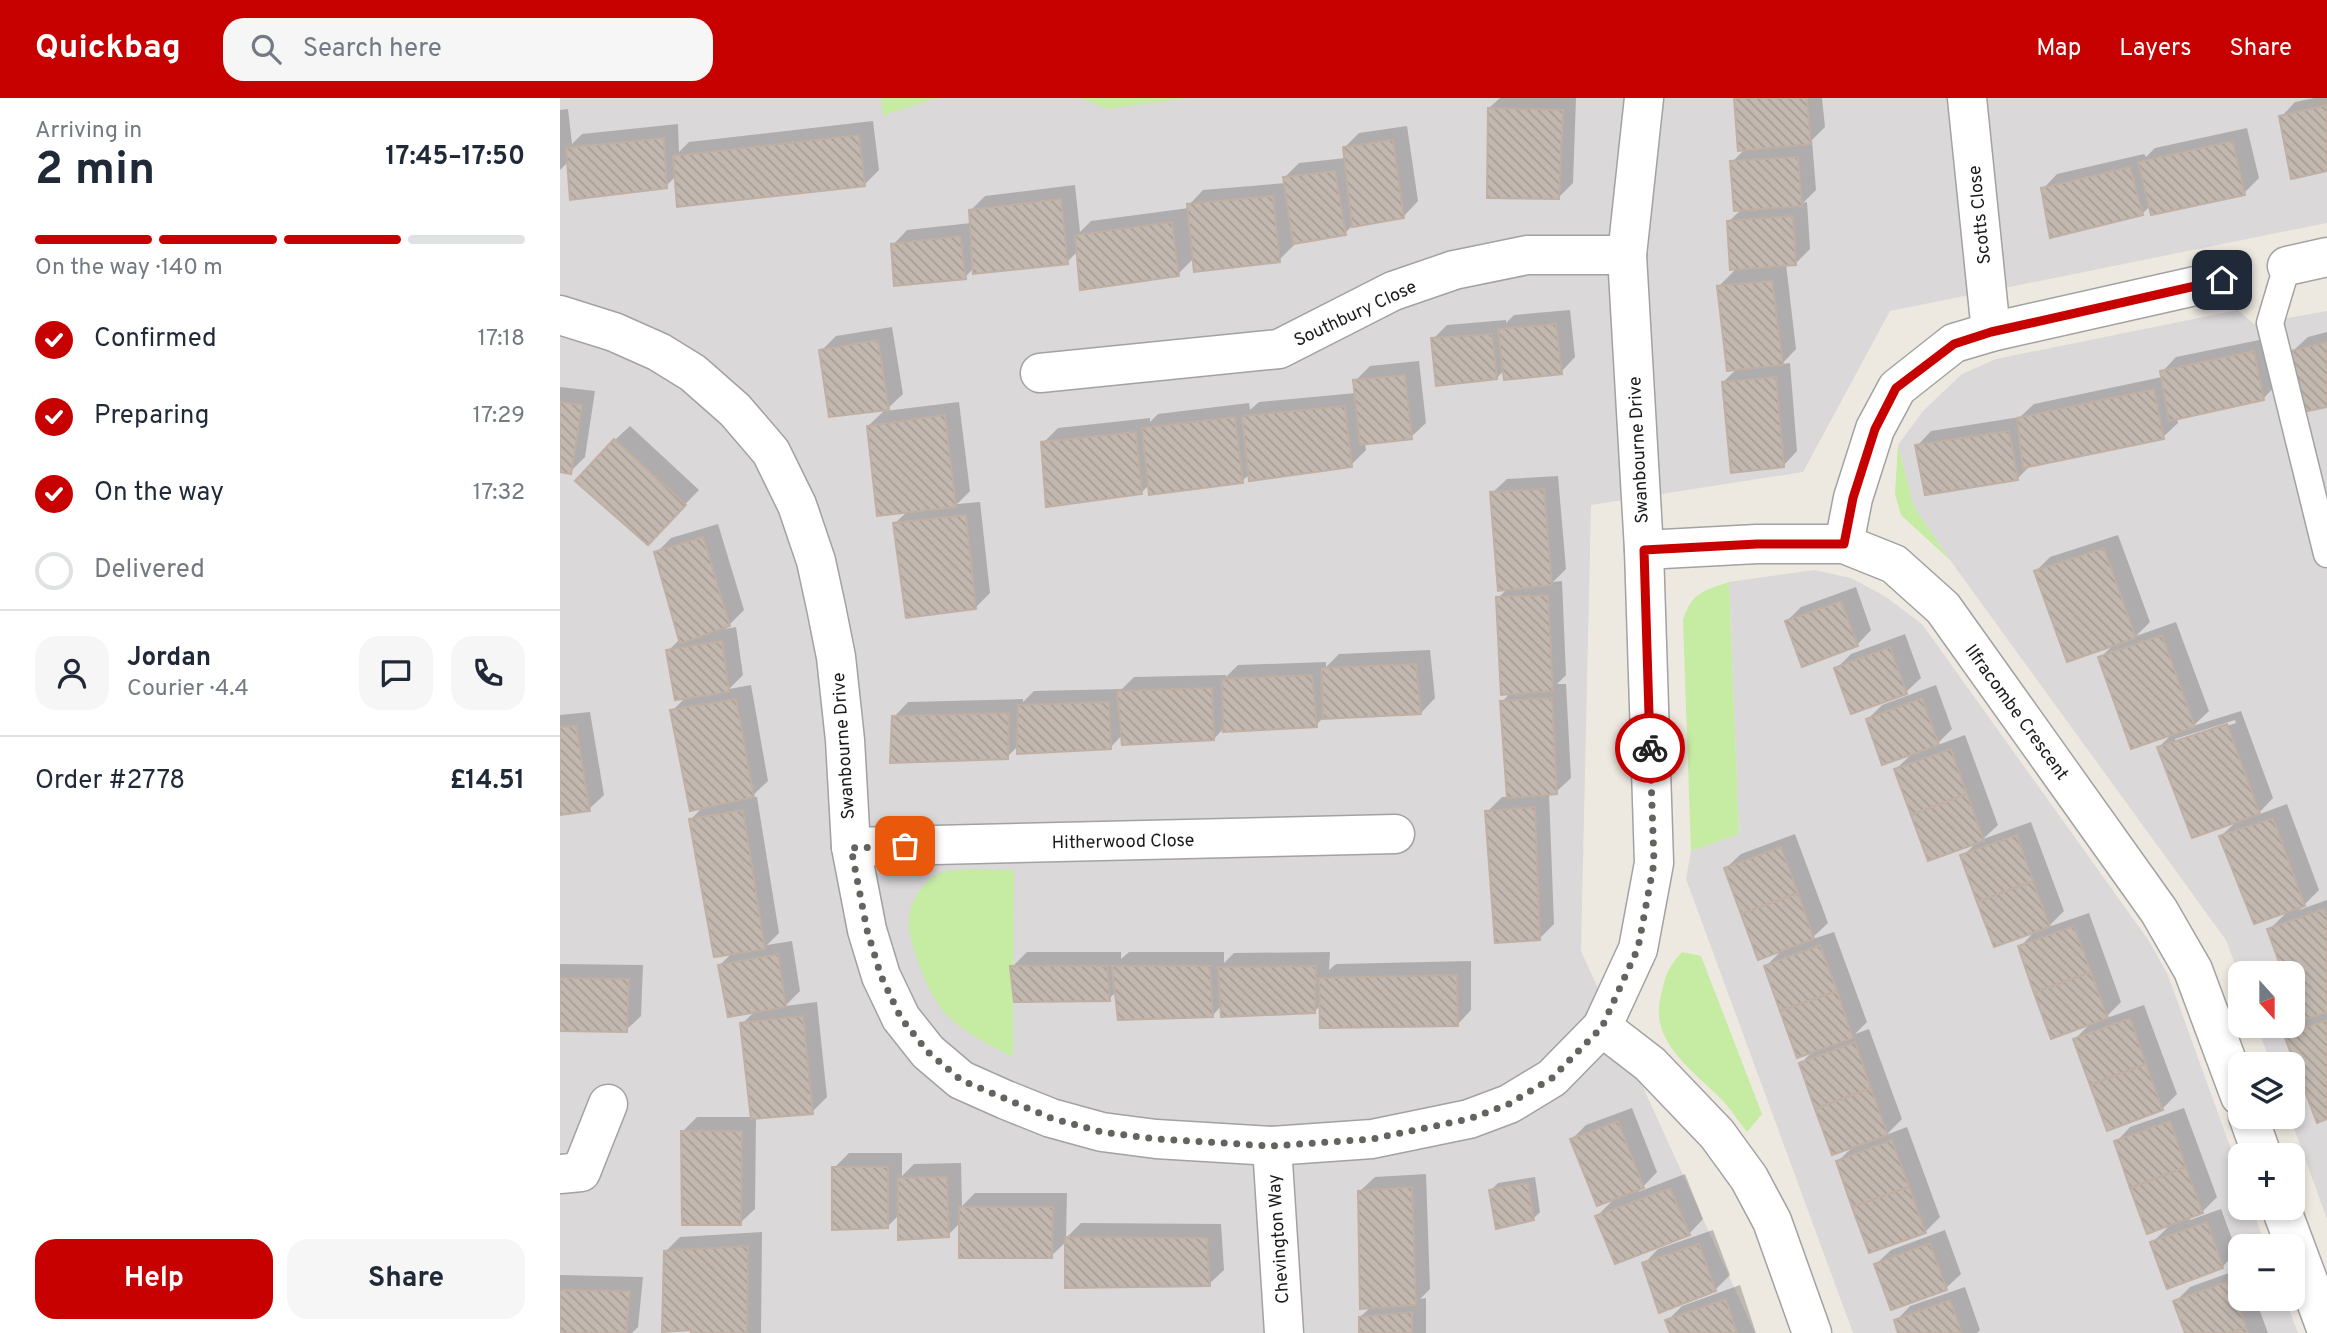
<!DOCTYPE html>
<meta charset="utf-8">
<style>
:root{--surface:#fff;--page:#f6f6f7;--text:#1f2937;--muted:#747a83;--line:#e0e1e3;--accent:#c70100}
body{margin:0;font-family:Overpass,sans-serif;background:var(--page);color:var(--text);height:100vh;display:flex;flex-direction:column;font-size:26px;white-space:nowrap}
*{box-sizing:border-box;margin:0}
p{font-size:23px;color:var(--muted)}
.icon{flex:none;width:38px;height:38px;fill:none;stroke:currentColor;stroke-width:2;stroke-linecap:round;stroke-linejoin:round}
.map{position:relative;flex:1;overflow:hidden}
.sheet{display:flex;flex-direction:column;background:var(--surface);width:560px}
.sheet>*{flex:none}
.needle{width:46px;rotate:159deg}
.fabs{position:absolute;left:1668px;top:863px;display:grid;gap:14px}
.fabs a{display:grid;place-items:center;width:77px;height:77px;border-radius:14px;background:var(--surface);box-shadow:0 4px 10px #0003;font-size:35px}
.pin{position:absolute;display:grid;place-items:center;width:60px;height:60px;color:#fff;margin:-30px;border-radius:14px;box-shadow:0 4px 10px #0006}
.courier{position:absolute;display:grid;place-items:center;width:70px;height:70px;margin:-35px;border:5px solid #c70100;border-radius:50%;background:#fff;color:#222;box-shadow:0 2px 9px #0007}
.headline em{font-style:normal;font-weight:700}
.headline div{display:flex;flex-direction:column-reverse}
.headline{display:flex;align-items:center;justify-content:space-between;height:119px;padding:0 35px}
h1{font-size:46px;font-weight:700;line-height:52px}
.bar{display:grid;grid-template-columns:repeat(4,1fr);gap:10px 7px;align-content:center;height:84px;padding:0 35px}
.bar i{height:9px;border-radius:5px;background:var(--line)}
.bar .active{background:var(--accent)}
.bar p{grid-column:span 4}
.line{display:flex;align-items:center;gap:18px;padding:0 35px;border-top:2px solid var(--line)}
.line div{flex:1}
.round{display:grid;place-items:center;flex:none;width:74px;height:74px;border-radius:21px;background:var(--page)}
ol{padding:0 35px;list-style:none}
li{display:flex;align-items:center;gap:21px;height:77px}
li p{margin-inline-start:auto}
li .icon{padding:7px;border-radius:50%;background:var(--accent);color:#fff;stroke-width:4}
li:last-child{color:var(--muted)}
li i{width:38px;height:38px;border:4px solid var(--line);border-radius:50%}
.primary-button{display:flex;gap:14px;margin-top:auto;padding:14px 35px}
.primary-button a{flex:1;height:80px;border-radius:21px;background:var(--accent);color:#fff;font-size:28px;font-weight:700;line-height:80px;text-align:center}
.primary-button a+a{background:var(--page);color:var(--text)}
header{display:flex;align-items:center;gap:42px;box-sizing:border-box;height:98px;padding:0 35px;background:var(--accent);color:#fff}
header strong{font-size:33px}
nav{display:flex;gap:38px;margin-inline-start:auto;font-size:24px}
.search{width:490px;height:63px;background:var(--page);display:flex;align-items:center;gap:18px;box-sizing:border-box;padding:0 24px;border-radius:21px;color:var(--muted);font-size:26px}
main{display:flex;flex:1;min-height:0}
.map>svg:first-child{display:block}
</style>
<header>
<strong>Quickbag</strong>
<div class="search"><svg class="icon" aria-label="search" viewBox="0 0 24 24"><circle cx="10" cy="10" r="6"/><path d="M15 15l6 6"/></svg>Search here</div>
<nav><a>Map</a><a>Layers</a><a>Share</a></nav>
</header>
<main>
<section class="sheet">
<div class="headline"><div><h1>2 min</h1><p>Arriving in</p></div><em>17:45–17:50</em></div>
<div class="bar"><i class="active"></i><i class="active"></i><i class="active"></i><i></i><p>On the way · 140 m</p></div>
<ol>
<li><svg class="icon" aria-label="check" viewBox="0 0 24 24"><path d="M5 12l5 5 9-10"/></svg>Confirmed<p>17:18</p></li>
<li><svg class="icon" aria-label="check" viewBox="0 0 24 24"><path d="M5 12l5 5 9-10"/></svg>Preparing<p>17:29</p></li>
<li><svg class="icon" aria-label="check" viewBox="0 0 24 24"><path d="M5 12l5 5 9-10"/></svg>On the way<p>17:32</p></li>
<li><i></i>Delivered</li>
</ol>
<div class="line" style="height:126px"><a class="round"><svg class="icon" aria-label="person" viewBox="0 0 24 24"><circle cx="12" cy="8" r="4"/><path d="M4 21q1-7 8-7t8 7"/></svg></a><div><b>Jordan</b><p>Courier · 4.4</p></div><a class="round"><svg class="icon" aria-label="chat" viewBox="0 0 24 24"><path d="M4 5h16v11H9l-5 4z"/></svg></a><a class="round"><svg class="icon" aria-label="phone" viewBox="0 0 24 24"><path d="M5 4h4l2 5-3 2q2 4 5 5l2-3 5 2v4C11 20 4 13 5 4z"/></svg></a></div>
<div class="line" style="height:91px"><div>Order #2778</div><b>£14.51</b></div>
<div class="primary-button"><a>Help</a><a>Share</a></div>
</section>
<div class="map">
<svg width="1767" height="1235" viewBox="0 0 1767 1235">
<defs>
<pattern id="building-back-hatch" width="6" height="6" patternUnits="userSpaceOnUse" patternTransform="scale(1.75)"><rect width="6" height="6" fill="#c2b8b0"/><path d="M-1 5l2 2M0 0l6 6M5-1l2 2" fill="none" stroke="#a69e97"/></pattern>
</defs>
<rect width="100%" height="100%" fill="#eee9e0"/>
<g fill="#dad8d8">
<path d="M0,0H1767V125L1330,213L1243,374L1031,407L1021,853L1195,1235H0Z"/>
<path d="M1678,212L1694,226L1767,213V1121L1730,1019L1732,1018V966H1711L1697,928H1732V875H1680V880L1666,842L1390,462L1354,409L1338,347L1363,313L1402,276L1436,261Z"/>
<path d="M1254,472L1291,480L1326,499L1362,526L1589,843L1608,877L1680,1076V1110H1692L1706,1148H1680V1200L1725,1201L1738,1235H1293L1126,781L1131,753L1179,736L1169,484Z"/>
</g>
<g fill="#c6eba3">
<path d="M321,0H378L323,17Z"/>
<path d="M519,0H628L548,11Z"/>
<path d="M1338,347L1354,409L1390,462L1341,417L1335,396Z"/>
<path d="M1169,484L1179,736L1131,753L1123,522C1132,494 1143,493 1169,484Z"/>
<path d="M413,771L454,772L453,959C429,947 404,935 385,915C370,899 347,843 349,821C350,803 364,782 381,775C390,771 404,772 413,771Z"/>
<path d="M1122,854L1141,858L1202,1016L1187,1034C1179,1024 1172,1013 1164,1004C1135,973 1088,945 1101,897C1106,876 1107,871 1122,854Z"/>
</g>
<g fill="#0003" fill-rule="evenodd">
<path d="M940,0H1016L1013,85L998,100L929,10Z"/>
<path d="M1176,0H1262L1265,29L1252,42L1256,92L1243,105L1247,104L1250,151L1235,166H1226L1236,251L1222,266L1230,265L1237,353L1223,368L1163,284L1178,270L1159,188L1177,170L1169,123L1182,111L1172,64L1186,50Z"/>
<path d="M1754,0H1767V71L1733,78L1721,19L1735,4Z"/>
<path d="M8,11L12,46L22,36L118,26L119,54L129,44L313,23L319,72L304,87L116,78L106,88L9,63L0,72V12Z"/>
<path d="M847,28L858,103L844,118L793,127L785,135L734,144V147L719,162L634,160L618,176L518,153L507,164L415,169L405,179L333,147L347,132L411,125L410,113L425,98L515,87L520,134L531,123L629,110V107L643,92L726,85L725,79L739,65L786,60L785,49L799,35Z"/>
<path d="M1687,30L1699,80L1684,95L1590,108L1583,115L1491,138L1483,91L1497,76L1584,56L1586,59L1595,50Z"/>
<path d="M1010,212L1015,259L1001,274L944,272L937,280L873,241L887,227L946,222V225L954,217Z"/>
<path d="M332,229L343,296L325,313L399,304L410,393L397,406L420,404L430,495L415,510L335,425L348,413L308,328L326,311L261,253L276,238Z"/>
<path d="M1767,234V307L1744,312L1733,253L1748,239Z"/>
<path d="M1709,240L1718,285L1704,300L1617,320L1618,325L1603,339L1472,366L1458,380L1357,348L1371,333L1460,319L1474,306L1602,279V274L1616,259Z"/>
<path d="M859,263L866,325L851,339L805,345L806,352L791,367L690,376L682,383L590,386L581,395L483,345L498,330L590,320V324L598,316L689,305L690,312L699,304L796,295L795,283L810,268Z"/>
<path d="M0,289L35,293L25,359L10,374L0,373Z"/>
<path d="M70,328L139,392L102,430L55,342Z"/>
<path d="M998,378L1006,471L993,484L1002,483L1006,577L997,586H1006L1011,680L996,694L989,695L994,826L979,841L927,714L942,699H948L942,604L951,594L938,500L948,490L932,395L947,381Z"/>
<path d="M158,426L184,512L165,531L176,529L183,577L169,591L191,587L208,683L191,699H197L219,835L207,847L232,843L240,893L225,908L257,904L267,999L252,1014L196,1019L195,1111L180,1125L122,1034L137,1019H192L182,926L195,913L160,867L173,854L130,722L144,708L112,613L127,598L108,553L121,540L96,455L111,440Z"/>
<path d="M1558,437L1590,524L1576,538L1616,524L1649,613L1633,628L1681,613L1713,700L1697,717L1727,706L1759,792L1739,812L1767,802V1020L1758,1023L1726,937L1742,922L1732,875H1725L1709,832L1729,812L1661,738L1678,722L1599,649L1614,634L1540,560L1554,546L1476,473L1490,459ZM1675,622L1676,625L1615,645V641Z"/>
<path d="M1296,489L1311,532L1297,547L1227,523L1241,509Z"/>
<path d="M1345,536L1361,580L1346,594L1276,571L1291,556Z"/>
<path d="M870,552L875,600L861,615L764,619L756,627L664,630L654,641L563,636L550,650L459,647L447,659L334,619L348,604L463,601V604L474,593L562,591L574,579L666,577V579L678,567L766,564V569L779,556Z"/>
<path d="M1376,587L1392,631L1375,648L1405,637L1438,727L1423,741L1471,724L1504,813L1488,829L1529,815L1561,904L1544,921L1584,907L1617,996L1602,1011L1515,941L1532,924L1460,849L1475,833L1403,758L1417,744L1336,671L1354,654L1308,621L1322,607Z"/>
<path d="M30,614L44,697L29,711L0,716V617Z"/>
<path d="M1235,736L1268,825L1250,842L1274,834L1307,924L1295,936L1309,931L1342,1021L1326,1037L1347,1029L1380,1119L1365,1134L1278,1063L1295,1047L1241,965L1254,952L1206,868L1223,851L1166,770L1181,756Z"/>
<path d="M467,854H561V861L569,854H664V865L674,855L770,854L769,872L776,866L911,863V912L897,927L762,906L754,914L662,907L653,917L557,893L549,901L452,869Z"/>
<path d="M0,866L83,867L81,918L66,932L0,931Z"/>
<path d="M1072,1010L1097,1074L1078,1094L1125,1076L1143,1121L1129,1136L1037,1118L1056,1099L1012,1041L1026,1027Z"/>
<path d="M1624,1010L1657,1099L1642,1114L1629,1119L1630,1122L1661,1111L1677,1154L1662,1169L1592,1145L1612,1125L1556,1044L1570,1029Z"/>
<path d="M289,1055H342V1078L354,1066L401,1065L402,1108L415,1095H507L506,1140L521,1125L661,1126L664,1172L649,1186L507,1143L491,1158L401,1124L388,1137L340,1116L327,1129L274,1070Z"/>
<path d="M866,1076L870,1191L860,1201L866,1200V1235H801L800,1219L811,1209L800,1093L815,1079Z"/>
<path d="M975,1079L980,1114L973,1121L931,1092L938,1085Z"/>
<path d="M1153,1132L1170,1177L1155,1192L1084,1166L1098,1151Z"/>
<path d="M1385,1132L1401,1176L1386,1190L1316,1166L1331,1152Z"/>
<path d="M202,1134L201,1235H132L105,1154L120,1139Z"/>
<path d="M1680,1171V1200H1695L1708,1235H1627L1615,1204L1630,1189Z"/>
<path d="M0,1177L83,1179L78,1229L72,1235H0Z"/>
<path d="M1180,1187L1196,1235H1112L1107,1223L1122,1208Z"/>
<path d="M1405,1189L1420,1232L1417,1235H1340L1336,1223L1350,1208Z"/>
</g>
<g fill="url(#building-back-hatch)" stroke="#c0afa2" stroke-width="2">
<path d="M1174,0H1247L1251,46L1178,53Z"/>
<path d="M1767,7V73L1731,81L1719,18Z"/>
<path d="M928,10L1003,12L999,101L927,100Z"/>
<path d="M299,37L305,88L117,109L113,58Z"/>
<path d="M104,40L107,90L10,102L6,50Z"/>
<path d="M833,42L844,120L792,129L783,49Z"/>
<path d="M1673,43L1685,97L1591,117L1578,64Z"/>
<path d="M1238,59L1242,108L1174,113L1170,63Z"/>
<path d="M1570,69L1583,117L1490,140L1481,90Z"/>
<path d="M775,73L786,137L733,146L723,79Z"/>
<path d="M713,98L720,164L634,174L627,106Z"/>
<path d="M501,101L508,166L413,176L409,112Z"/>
<path d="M1233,118L1236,167L1170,172L1167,123Z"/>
<path d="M612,124L619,178L520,192L515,137Z"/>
<path d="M400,138L406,181L334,188L331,146Z"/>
<path d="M1212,183L1223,267L1167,273L1157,188Z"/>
<path d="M996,226L1002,276L944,282L938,231Z"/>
<path d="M932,236L937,281L876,288L871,240Z"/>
<path d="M318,242L329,312L269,319L259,252Z"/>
<path d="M1767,244V309L1743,314L1731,253Z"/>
<path d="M1694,253L1704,302L1609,323L1600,273Z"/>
<path d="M845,277L852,341L800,347L793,282Z"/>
<path d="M1216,279L1224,369L1171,375L1162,284Z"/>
<path d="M1594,291L1604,341L1463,370L1457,320Z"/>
<path d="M0,304L22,307L11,376L0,374Z"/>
<path d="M785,308L792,369L689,383L682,318Z"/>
<path d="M385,317L396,409L317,418L307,328Z"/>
<path d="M675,319L683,385L589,397L582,330Z"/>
<path d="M1449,333L1458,382L1365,397L1355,347Z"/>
<path d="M576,334L582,396L486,409L481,344Z"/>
<path d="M54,341L126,407L88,447L15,383Z"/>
<path d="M984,391L992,487L938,493L930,394Z"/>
<path d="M406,417L416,511L346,520L333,425Z"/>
<path d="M143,439L170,528L120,546L94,454Z"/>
<path d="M1544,450L1576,540L1507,564L1474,473Z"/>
<path d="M988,497L993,593L941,597L936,499Z"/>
<path d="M1281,503L1298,548L1242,569L1225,523Z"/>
<path d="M1602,537L1635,629L1571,651L1538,559Z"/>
<path d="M162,543L169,594L115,602L106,552Z"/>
<path d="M1330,549L1347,596L1291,616L1274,570Z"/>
<path d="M856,566L861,616L763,621L762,570Z"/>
<path d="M752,577L757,629L663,634L662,581Z"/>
<path d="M652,590L654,642L562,647L557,593Z"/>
<path d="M992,600L997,696L947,700L940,603Z"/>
<path d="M1362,600L1379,647L1322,667L1306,621Z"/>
<path d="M176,601L194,699L130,713L110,612Z"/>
<path d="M549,604L551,651L457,656L458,607Z"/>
<path d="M449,615L448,661L330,665L332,618Z"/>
<path d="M1667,626L1700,716L1632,740L1597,649Z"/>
<path d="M16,628L30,713L0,717V629Z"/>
<path d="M1391,651L1407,696L1351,717L1334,671Z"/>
<path d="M1407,696L1424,743L1368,763L1351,717Z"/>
<path d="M975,709L980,842L935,845L925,713Z"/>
<path d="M183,712L205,851L154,859L129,721Z"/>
<path d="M1713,720L1745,808L1694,826L1659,738Z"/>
<path d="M1457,737L1473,783L1417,804L1400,757Z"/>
<path d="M1221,749L1238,795L1181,816L1164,770Z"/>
<path d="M1473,783L1490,829L1434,849L1417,804Z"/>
<path d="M1238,795L1254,841L1198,862L1181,816Z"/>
<path d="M1764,811L1767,820V914L1741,923L1732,901V875H1723L1707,831Z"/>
<path d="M1514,828L1531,874L1474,895L1458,848Z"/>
<path d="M1260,847L1277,893L1220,913L1204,868Z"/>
<path d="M218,856L226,909L168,919L158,867Z"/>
<path d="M450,868H547L550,903L454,904Z"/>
<path d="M552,868H650L653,919L558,922Z"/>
<path d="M756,868L755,915L661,919L658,869Z"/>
<path d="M1531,874L1548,920L1491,941L1474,895Z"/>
<path d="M897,877L898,928L760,930L759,880Z"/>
<path d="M0,880L69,881L67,934L0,933Z"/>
<path d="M1277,893L1293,940L1237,960L1220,913Z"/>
<path d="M243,918L253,1016L191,1021L180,925Z"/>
<path d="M1570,920L1586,966L1530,987L1513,941Z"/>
<path d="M1767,922V1021L1757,1025L1724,937Z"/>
<path d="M1295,944L1311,990L1255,1011L1239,965Z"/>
<path d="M1586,966L1603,1012L1547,1033L1530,987Z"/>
<path d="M1311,990L1328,1037L1272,1057L1255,1011Z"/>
<path d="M1058,1023L1084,1090L1037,1108L1010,1041Z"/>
<path d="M1610,1023L1626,1069L1570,1090L1554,1043Z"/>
<path d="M121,1033H182L181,1127H122Z"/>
<path d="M1332,1042L1349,1089L1292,1109L1276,1063Z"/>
<path d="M272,1069H328V1130L272,1132Z"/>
<path d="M1626,1069L1643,1115L1587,1136L1570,1090Z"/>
<path d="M387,1079L389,1139L338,1142V1080Z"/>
<path d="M968,1085L974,1122L936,1131L929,1092Z"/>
<path d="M852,1089L856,1207L800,1211L798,1093Z"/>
<path d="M1349,1089L1366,1135L1309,1155L1292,1109Z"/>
<path d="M1110,1090L1130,1137L1055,1166L1035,1118Z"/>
<path d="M399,1109H493L492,1160H399Z"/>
<path d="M1647,1124L1663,1170L1607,1191L1590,1144Z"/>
<path d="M505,1139L647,1140L650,1188L505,1190Z"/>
<path d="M1370,1145L1387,1192L1331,1212L1314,1166Z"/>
<path d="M1139,1146L1156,1193L1099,1215L1082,1165Z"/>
<path d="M188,1148L187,1235H131V1232L102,1234L104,1153Z"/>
<path d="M1669,1183L1686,1229L1670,1235H1625L1613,1203Z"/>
<path d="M0,1192L70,1193L66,1235H0Z"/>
<path d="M1166,1201L1177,1235H1110L1105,1222Z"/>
<path d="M1390,1202L1402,1235H1338L1334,1222Z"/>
<path d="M852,1214V1235H799V1219Z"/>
<path d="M1686,1229L1688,1235H1670Z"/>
</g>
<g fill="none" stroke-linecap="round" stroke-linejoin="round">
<defs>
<path id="service" d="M1727,168L1710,225L1767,456"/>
<g id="minor">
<path d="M1407,0L1431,234"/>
<path d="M1727,168L1767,159"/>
<path d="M0,217L54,234L99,254L133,275L175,312L211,354L237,407L256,463L266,509L276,559L285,642L291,749L307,832L321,878L341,920L368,954L401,982L446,1002L491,1020L542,1034L596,1041L712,1048L812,1041L909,1021L949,1006L992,980L1042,929L1078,851L1094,765L1084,452L1067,157L1084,0"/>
<path d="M480,275L719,251L833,193L894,172L967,157H1067"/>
<path d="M1284,446L1293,400L1315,331L1337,290L1394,245L1431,234L1662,182"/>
<path d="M1084,452L1197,446H1284L1334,466L1383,510L1599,813L1633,872L1680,998"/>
<path d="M291,749L835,736"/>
<path d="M1042,929L1090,966L1157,1036L1189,1080L1212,1123L1252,1235"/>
<path d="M1688,1018L1702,1057"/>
<path d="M712,1048L724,1235"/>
<path d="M0,1076L21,1074L48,1006"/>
<path d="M1721,1110L1767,1233"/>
</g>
</defs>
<use href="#service" stroke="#a2a2a2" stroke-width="29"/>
<use href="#minor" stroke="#a2a2a2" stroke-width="41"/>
<use href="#service" stroke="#fff" stroke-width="26"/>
<use href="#minor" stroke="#fff" stroke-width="38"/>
</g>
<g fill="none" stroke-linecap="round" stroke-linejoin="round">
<path stroke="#656360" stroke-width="7" stroke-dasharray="0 12.6" d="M345,748L291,750L307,832L321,878L341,920L368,954L401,982L491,1020L542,1034L596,1041L712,1048L812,1041L909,1021L949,1006L992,980L1042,929L1078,850L1094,765L1090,650"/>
<path stroke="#c70100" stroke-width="9" d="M1090,650L1084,452L1197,446H1284L1293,400L1315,331L1336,290L1394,246L1431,234L1662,182"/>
</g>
<g text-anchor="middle" stroke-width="7" stroke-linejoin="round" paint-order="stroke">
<g font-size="18" fill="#1b1b1b" stroke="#fff">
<text transform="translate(1419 117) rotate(-96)" y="6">Scotts Close</text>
<text transform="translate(795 215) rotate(-25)" y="6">Southbury Close</text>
<text transform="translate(1078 352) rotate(-93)" y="6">Swanbourne Drive</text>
<text transform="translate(1457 614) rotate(54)" y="6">Ilfracombe Crescent</text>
<text transform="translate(283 648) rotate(-94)" y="6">Swanbourne Drive</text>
<text transform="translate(563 743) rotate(-1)" y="6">Hitherwood Close</text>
<text transform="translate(718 1141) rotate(-94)" y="6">Chevington Way</text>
</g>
</g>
</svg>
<div class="fabs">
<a><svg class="needle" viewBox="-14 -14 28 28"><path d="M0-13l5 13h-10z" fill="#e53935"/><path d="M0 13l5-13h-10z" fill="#747a83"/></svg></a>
<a><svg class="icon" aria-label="layers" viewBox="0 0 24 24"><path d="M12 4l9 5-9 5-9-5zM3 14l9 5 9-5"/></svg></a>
<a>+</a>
<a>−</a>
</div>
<div class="pin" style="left:345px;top:748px;background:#ea580c"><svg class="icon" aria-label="bag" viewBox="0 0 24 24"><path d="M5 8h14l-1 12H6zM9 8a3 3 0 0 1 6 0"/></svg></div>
<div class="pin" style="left:1662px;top:182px;background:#1f2937"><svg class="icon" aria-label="home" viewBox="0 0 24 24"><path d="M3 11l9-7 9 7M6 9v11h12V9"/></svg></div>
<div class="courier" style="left:1090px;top:650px"><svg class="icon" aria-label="bike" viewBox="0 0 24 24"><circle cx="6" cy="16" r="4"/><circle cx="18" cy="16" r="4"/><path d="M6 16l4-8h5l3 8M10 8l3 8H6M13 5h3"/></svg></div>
</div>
</main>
